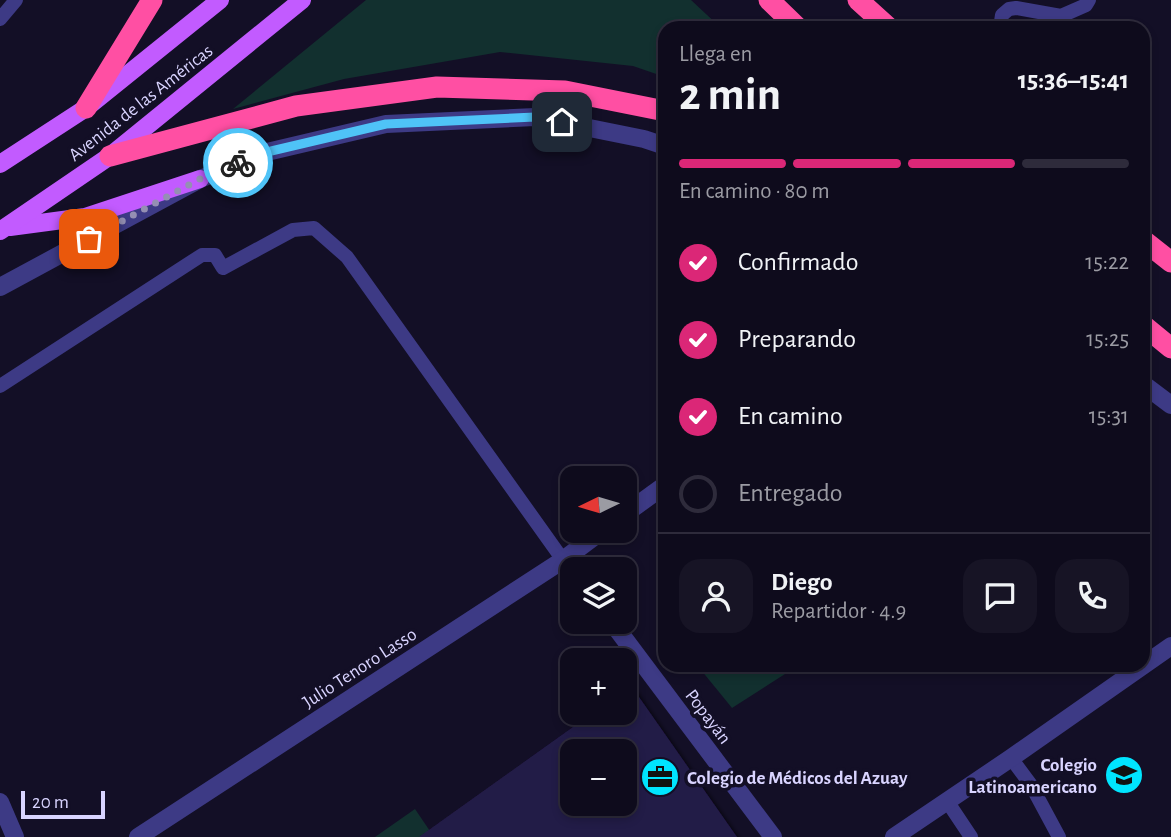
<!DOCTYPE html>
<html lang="es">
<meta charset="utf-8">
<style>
:root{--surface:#0e0b1c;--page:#171425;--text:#f1f3f6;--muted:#9b9ba3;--line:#2e2b3b;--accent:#db2777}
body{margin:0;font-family:"Alegreya Sans",sans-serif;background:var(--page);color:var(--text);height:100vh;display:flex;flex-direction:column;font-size:26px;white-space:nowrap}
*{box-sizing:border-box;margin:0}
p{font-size:23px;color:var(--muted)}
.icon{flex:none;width:38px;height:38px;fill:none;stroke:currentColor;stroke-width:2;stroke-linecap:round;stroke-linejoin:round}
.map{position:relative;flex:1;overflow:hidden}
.side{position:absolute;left:658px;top:21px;width:492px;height:651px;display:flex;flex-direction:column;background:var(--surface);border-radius:21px;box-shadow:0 4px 10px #0003,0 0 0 2px var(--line)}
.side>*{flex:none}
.needle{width:46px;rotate:265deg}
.fabs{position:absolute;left:560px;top:466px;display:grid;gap:14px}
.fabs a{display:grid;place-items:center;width:77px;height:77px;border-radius:14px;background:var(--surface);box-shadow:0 4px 10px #0003,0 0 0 2px var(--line);font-size:35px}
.scale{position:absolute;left:21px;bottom:18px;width:84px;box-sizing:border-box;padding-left:7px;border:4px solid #d9d4ff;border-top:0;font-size:19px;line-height:24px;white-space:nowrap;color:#d9d4ff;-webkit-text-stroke:5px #130f26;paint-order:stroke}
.pin{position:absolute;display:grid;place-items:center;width:60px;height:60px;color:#fff;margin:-30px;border-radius:14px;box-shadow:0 4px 10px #0006}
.courier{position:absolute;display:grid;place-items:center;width:70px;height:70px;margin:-35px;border:5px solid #4fc3f7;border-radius:50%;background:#fff;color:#222;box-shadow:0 2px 9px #0007}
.overview em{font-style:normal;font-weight:600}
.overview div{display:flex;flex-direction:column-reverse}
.overview{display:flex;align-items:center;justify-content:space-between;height:119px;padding:0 21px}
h1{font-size:46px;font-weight:600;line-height:52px}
.bar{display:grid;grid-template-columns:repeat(4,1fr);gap:10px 7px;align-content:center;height:84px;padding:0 21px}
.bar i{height:9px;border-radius:5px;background:var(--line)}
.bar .current{background:var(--accent)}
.bar p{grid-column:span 4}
.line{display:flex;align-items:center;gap:18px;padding:0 21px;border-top:2px solid var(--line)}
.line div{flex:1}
.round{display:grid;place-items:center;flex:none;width:74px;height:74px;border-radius:21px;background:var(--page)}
ol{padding:0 21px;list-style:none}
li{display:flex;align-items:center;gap:21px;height:77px}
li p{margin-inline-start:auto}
li .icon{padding:7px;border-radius:50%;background:var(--accent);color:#fff;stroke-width:4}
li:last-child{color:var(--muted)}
li i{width:38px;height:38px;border:4px solid var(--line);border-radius:50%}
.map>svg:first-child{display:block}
</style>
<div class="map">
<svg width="1171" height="837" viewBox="0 0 1171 837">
<defs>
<filter id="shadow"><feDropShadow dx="6" dy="6" stdDeviation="2" flood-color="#0009"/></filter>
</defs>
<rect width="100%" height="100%" fill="#130f26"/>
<g fill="#12302f">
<path d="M366,0H691L721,28H665V77L633,66L500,52L344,79L233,109Z"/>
<path d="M697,665H799L732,708Z"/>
<path d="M415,809L434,837H375Z"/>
</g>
<path fill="#241b47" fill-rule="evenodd" filter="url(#shadow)" d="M625,677L737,837H419L594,712H625ZM572,751H625V803H572Z"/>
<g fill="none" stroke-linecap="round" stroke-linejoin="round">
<g stroke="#3d3a85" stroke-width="14">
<path d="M0,19L16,0"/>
<path d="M1000,28L1002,15L1009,9L1016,8L1061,16L1086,5L1089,0"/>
<path d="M0,386L202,255H215L223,268L293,230L314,228L347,257L563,560"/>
<path d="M1011,758L1031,785L1059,837"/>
<path d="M947,801L971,837"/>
</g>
<g stroke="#3d3a85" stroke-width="18">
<path d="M0,287L200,179L267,152L386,124L535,117L644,139L665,146"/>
<path d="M1143,384L1171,405"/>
<path d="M625,514L665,485"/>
<path d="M611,621L773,837"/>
<path d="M0,802L15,837"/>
<path d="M138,837L563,560L603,530"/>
<path d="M894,837L1011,758L1171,646"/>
</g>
<g stroke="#c25bff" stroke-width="18">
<path d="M0,164L86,108L220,0"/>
<path d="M10,227L85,217L200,179"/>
<path d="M0,231L110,156L302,0"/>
</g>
<g stroke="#ff4fa3" stroke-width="21">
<path d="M769,0L798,28"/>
<path d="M858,0L889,28"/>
<path d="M86,108L152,0"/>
<path d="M110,156L296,106L437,87L565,91L665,111"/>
<path d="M1143,240L1171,262"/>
<path d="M1143,325L1171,348"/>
</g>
</g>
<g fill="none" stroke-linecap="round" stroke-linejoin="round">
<path stroke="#948fb3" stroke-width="7" stroke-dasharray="0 12.6" d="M89,239L200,179L238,163"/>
<path stroke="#4fc3f7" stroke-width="9" d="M238,163L267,152L386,124L535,117L562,122"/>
</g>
<defs>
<symbol id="school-disc" viewBox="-11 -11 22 22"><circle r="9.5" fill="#00e5ff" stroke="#130f26"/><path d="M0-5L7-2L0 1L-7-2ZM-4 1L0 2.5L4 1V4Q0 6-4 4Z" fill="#111"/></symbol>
<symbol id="office-disc" viewBox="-11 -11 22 22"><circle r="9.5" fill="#00e5ff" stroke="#130f26"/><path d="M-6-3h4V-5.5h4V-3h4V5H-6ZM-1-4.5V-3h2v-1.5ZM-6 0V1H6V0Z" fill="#111"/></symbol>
</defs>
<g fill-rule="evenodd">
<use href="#school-disc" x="1102" y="753" width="44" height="44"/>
<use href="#office-disc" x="638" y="755" width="44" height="44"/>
</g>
<g text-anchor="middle" stroke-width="7" stroke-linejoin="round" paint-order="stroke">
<g font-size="19" fill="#d9d4ff" stroke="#130f26">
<text transform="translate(140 102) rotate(-38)" y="7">Avenida de las Américas</text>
<text transform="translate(359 667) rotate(-33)" y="7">Julio Tenoro Lasso</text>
<text transform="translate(709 716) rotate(53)" y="7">Popayán</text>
</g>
<g font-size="19" font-weight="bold" fill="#d9d4ff" stroke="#130f26" text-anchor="end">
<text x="1097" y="771">Colegio<tspan x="1097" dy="22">Latinoamericano</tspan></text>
<text x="687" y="784" text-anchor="start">Colegio de Médicos del Azuay</text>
</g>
</g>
</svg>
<div class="fabs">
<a><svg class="needle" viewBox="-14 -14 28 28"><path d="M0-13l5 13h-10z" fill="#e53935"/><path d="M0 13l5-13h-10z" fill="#9b9ba3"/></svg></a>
<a><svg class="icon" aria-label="layers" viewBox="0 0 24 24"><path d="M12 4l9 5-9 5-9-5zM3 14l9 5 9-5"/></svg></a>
<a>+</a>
<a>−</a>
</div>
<div class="scale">20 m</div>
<div class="pin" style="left:89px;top:239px;background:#ea580c"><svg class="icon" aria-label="bag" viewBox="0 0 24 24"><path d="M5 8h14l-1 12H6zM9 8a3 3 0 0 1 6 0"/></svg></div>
<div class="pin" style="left:562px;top:122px;background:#1f2937"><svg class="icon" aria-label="home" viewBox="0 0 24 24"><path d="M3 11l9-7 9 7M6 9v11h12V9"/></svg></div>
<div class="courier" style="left:238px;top:163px"><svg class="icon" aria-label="bike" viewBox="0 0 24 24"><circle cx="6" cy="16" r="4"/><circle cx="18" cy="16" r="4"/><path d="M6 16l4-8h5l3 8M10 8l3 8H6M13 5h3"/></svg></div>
<section class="side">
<div class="overview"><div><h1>2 min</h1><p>Llega en</p></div><em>15:36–15:41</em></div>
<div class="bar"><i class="current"></i><i class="current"></i><i class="current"></i><i></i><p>En camino · 80 m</p></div>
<ol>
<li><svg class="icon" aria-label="check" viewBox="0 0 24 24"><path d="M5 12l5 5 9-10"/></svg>Confirmado<p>15:22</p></li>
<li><svg class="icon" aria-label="check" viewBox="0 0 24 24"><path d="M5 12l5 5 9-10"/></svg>Preparando<p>15:25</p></li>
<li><svg class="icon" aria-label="check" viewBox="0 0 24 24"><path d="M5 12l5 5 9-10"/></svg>En camino<p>15:31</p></li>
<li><i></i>Entregado</li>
</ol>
<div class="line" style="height:126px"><a class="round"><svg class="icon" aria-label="person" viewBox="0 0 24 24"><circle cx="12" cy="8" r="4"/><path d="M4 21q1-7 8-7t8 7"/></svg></a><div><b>Diego</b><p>Repartidor · 4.9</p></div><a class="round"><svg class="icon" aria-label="chat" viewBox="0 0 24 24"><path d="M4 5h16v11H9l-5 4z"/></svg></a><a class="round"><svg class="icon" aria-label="phone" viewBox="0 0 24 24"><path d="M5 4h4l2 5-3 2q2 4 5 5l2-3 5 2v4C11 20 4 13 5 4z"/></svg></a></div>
</section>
</div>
